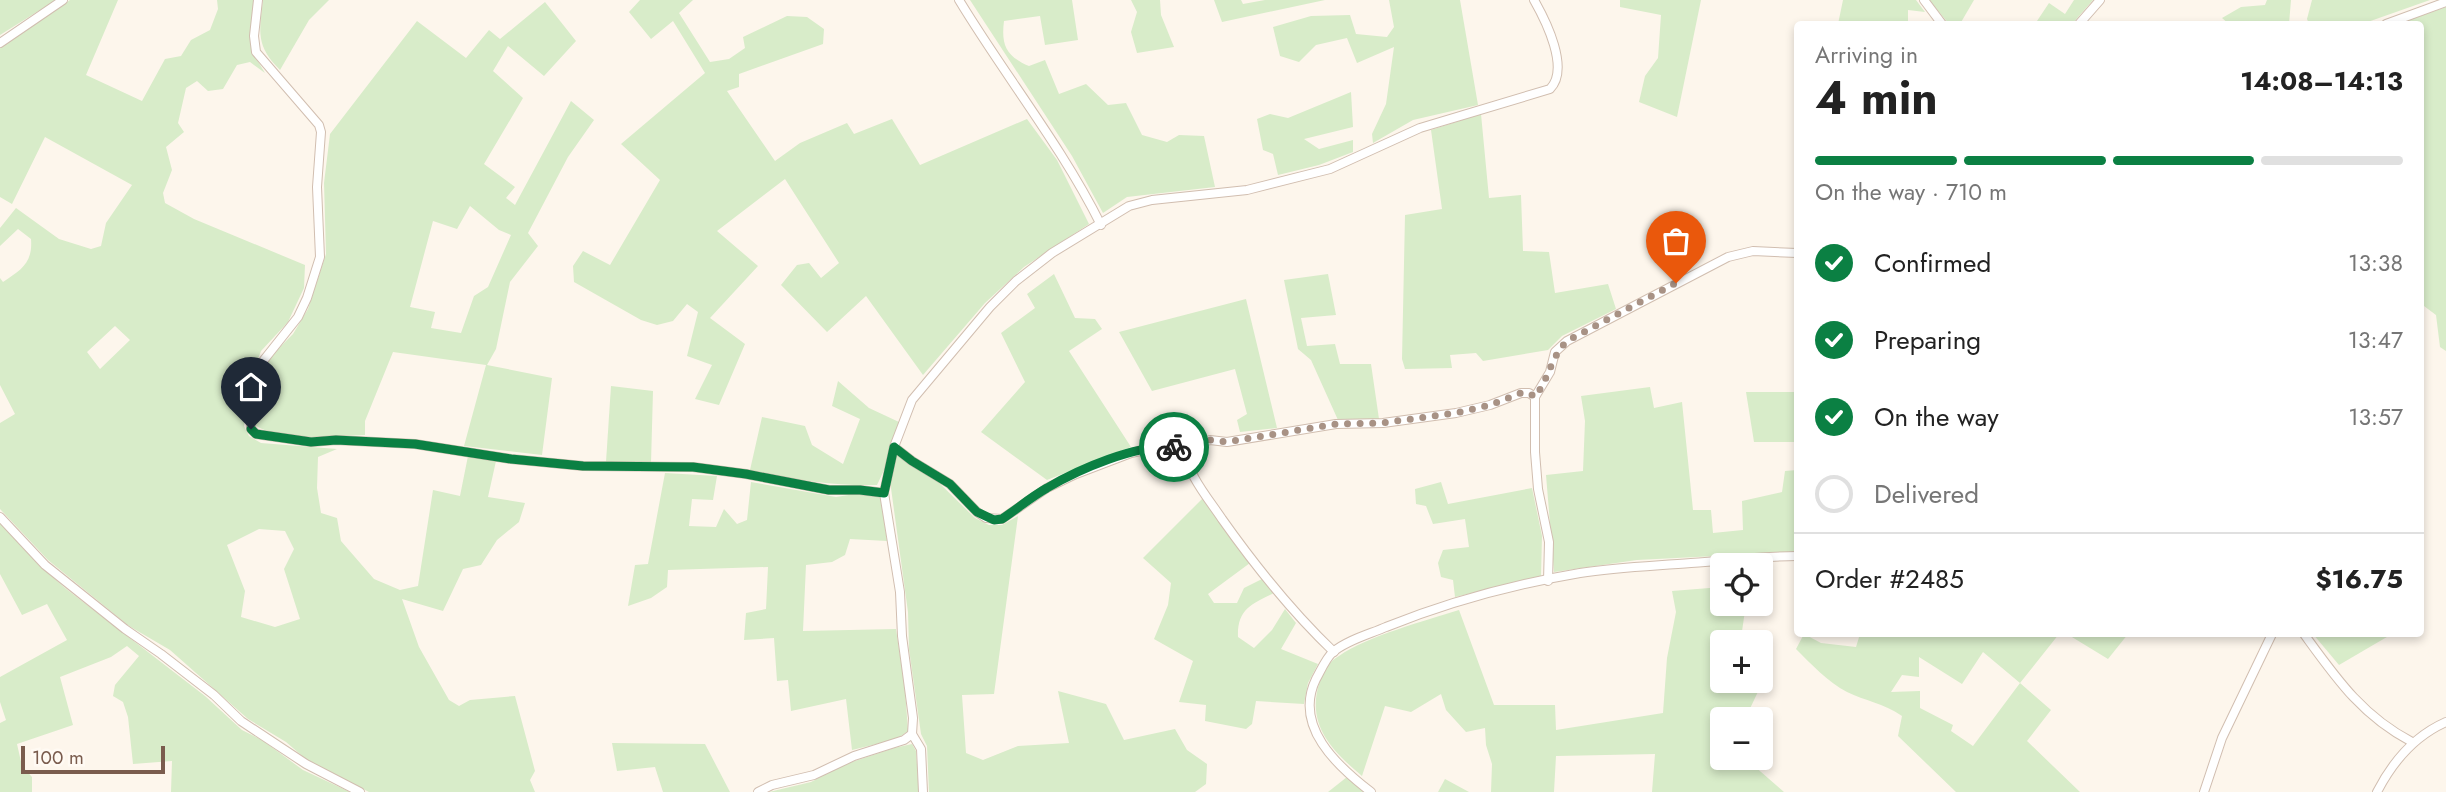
<!DOCTYPE html>
<meta charset="utf-8">
<style>
:root{--surface:#fff;--page:#f6f6f6;--text:#222;--muted:#767676;--line:#e0e0e0;--accent:#0b8043}
body{margin:0;font-family:Jost,sans-serif;background:var(--page);color:var(--text);height:100vh;display:flex;flex-direction:column;font-size:26px;white-space:nowrap}
*{box-sizing:border-box;margin:0}
p{font-size:23px;color:var(--muted)}
.icon{flex:none;width:38px;height:38px;fill:none;stroke:currentColor;stroke-width:2;stroke-linecap:round;stroke-linejoin:round}
.map{position:relative;flex:1;overflow:hidden}
.details{position:absolute;left:1794px;top:21px;width:630px;height:616px;display:flex;flex-direction:column;background:var(--surface);border-radius:7px;box-shadow:0 4px 10px #0003}
.details>*{flex:none}
.buttons{position:absolute;left:1710px;top:553px;display:grid;gap:14px}
.buttons a{display:grid;place-items:center;width:63px;height:63px;border-radius:7px;background:var(--surface);box-shadow:0 4px 10px #0003;font-size:35px}
.scale{position:absolute;left:21px;bottom:18px;width:144px;box-sizing:border-box;padding-left:7px;border:4px solid #7a5c4d;border-top:0;font-size:19px;line-height:24px;white-space:nowrap;color:#7a5c4d;-webkit-text-stroke:5px #fffaf3;paint-order:stroke}
.pin{position:absolute;display:grid;place-items:center;width:60px;height:60px;color:#fff;margin:-72px -30px;border-radius:50% 50% 50% 0;rotate:-45deg;box-shadow:0 0 7px #0007}
.pin .icon{rotate:45deg}
.courier{position:absolute;display:grid;place-items:center;width:70px;height:70px;margin:-35px;border:5px solid #0b8043;border-radius:50%;background:#fff;color:#222;box-shadow:0 2px 9px #0007}
.overview em{font-style:normal;font-weight:700}
.overview div{display:flex;flex-direction:column-reverse}
.overview{display:flex;align-items:center;justify-content:space-between;height:119px;padding:0 21px}
h1{font-size:46px;font-weight:700;line-height:52px}
.bar{display:grid;grid-template-columns:repeat(4,1fr);gap:10px 7px;align-content:center;height:84px;padding:0 21px}
.bar i{height:9px;border-radius:5px;background:var(--line)}
.bar .active{background:var(--accent)}
.bar p{grid-column:span 4}
.line{display:flex;align-items:center;gap:18px;padding:0 21px;border-top:2px solid var(--line)}
.line div{flex:1}
ol{padding:0 21px;list-style:none}
li{display:flex;align-items:center;gap:21px;height:77px}
li p{margin-inline-start:auto}
li .icon{padding:7px;border-radius:50%;background:var(--accent);color:#fff;stroke-width:4}
li:last-child{color:var(--muted)}
li i{width:38px;height:38px;border:4px solid var(--line);border-radius:50%}
.map>svg:first-child{display:block}
</style>
<div class="map">
<svg width="2446" height="792" viewBox="0 0 2446 792">
<rect width="100%" height="100%" fill="#fdf6ec"/>
<g fill="#d8ecc9" fill-rule="evenodd">
<path d="M0,0H56L0,35Z"/>
<path d="M70,0H118L86,75L142,101L165,59L181,56L191,40L210,30L218,9L217,0H254L251,24L253,53L265,73L250,62L237,65L223,89L208,91L197,81L186,88L178,123L184,132L166,147L172,170L163,193L165,203L194,219L305,265L304,288L288,322L261,351L243,399L246,410L244,426L249,436L261,443L337,449L318,457L317,488L321,513L337,518L341,541L374,579L400,590L418,586L433,490L460,496L468,456L496,461L488,497L525,503L519,522L497,540L481,565L463,569L443,611L402,599L419,647L449,700L459,706L470,700L515,696L535,771L530,780L535,792H369L308,761L286,742L248,719L170,650L129,626L48,560L0,509V423L15,414L0,385V278L3,282C21,270 33,263 31,239L18,229L0,246V228L16,208L59,239L91,249L101,246L106,223L132,185L45,137L12,204L0,197V48ZM115,326L130,340L100,369L87,352ZM259,529L285,531L294,549L284,569L300,619L275,627L241,617L245,591L227,545Z"/>
<path d="M263,0H329L309,20L280,70C256,46 259,33 263,0Z"/>
<path d="M640,0H693L679,13L710,62L729,59L745,48L743,37L787,16L807,17L824,29L823,44L739,74V87L727,91L775,161L800,143L847,123L854,134L892,119L920,165L1027,119L1057,160L1089,224L1024,267L985,303L923,375L866,296L827,332L781,285L797,265L809,263L821,278L839,263L785,179L717,231L758,266L710,318L745,344L719,405L695,399L712,365L687,356L698,312L687,304L673,321L657,325L641,320L574,282L573,266L583,251L610,265L660,180L621,144L705,73L673,21L651,39L629,12Z"/>
<path d="M970,0H1072L1078,40L1045,45L1040,16L1004,21C1001,45 1006,56 1029,66L1045,60L1059,94L1086,84L1108,105L1126,103L1142,135L1167,142L1179,135L1204,136L1215,187L1127,197L1103,213L1072,156Z"/>
<path d="M1131,0H1160L1161,15L1174,47L1137,53L1131,32L1137,12Z"/>
<path d="M1214,0H1241L1243,4L1265,0H1325L1222,22Z"/>
<path d="M1389,0H1460L1478,105L1413,120L1373,143L1372,134L1386,104L1394,47L1357,63L1347,38L1316,45L1299,62L1280,56L1273,27L1311,16L1350,15L1356,34L1387,37L1394,27Z"/>
<path d="M1620,0H1701L1677,117L1639,102L1645,76L1658,58L1661,15L1620,7Z"/>
<path d="M1843,0H1916L1925,12L1908,10V24H1838Z"/>
<path d="M1929,0H1974L1960,24H1949Z"/>
<path d="M2074,0H2093L2072,24H2035L2049,3L2065,14Z"/>
<path d="M2267,0H2291L2289,24H2229L2222,18L2241,7L2265,5Z"/>
<path d="M2312,0H2430L2362,24H2309L2307,19Z"/>
<path d="M545,2L576,41L544,76L508,46L493,71L523,98L484,164L515,187L506,198L515,205L571,101L594,120L568,157L528,233L538,246L510,282L496,349L487,365L552,378L542,455L464,446L486,365L393,352L365,421V435C332,436 284,442 256,426L253,399L270,357L293,334L308,309L326,254L324,183L330,134L417,21L466,58L489,30L500,39ZM470,206L499,230L511,235L488,287L474,296L461,333L431,328L435,312L410,307L433,221L457,229Z"/>
<path d="M2446,7V351L2440,347L2436,315L2424,306L2420,266V24H2398Z"/>
<path d="M1351,92L1353,127L1304,139L1319,149L1353,140V152L1319,165L1278,175L1273,154L1263,150L1257,119L1270,114L1288,118Z"/>
<path d="M1481,114L1489,198L1521,195L1523,251L1549,252L1555,293L1608,284L1616,309L1562,336L1548,350L1483,361L1476,353L1450,355L1452,368L1405,369L1402,359L1405,215L1442,209L1431,130Z"/>
<path d="M1054,274L1075,318L1095,319L1102,329L1069,351L1131,447L1047,480L981,432L1025,382L1001,333L1035,308L1027,294Z"/>
<path d="M1328,274L1336,315L1301,318L1307,346L1335,344L1340,364H1371L1379,419L1338,420L1311,360L1298,349L1284,280Z"/>
<path d="M1246,299L1277,428L1240,432L1237,420L1247,414L1235,369L1152,391L1119,332Z"/>
<path d="M838,381L869,408L899,422L886,466L877,485C834,486 792,480 750,470L762,417L805,426L812,445L843,464L860,419L832,406Z"/>
<path d="M611,386L653,391L651,463L606,462Z"/>
<path d="M1650,387L1654,408L1682,402L1693,510H1711L1713,533L1743,530L1742,501L1782,492L1785,471L1797,470V552L1637,560L1554,572L1546,475L1583,471L1585,421L1581,396Z"/>
<path d="M1746,392H1797V442H1754Z"/>
<path d="M896,452L909,465L930,474L975,518L989,525H1002L1018,516L994,694L962,695L966,753L983,760L1018,746L1069,743L1058,691L1106,704L1124,740L1175,729L1187,750L1207,764L1206,784L1195,792H929L927,746L921,734L909,649L908,612L890,481Z"/>
<path d="M665,473L717,476L713,500L692,499L689,526L716,527L724,509L737,524L747,520L751,482L836,497L855,494L881,497L887,541L850,539L845,555L832,562L806,565L803,631L896,629L905,689L908,731L897,739L852,750L846,699L791,711L788,680L777,681L774,638L744,640L746,613L766,609L768,567L668,570L667,587L651,598L628,606L635,565L648,564Z"/>
<path d="M1441,482L1448,504L1532,488L1542,536L1541,577L1455,597L1453,580L1441,577L1438,563L1443,550L1469,547L1465,519L1433,524L1426,506L1416,504L1415,489Z"/>
<path d="M1203,498L1250,563L1208,594L1214,603H1237L1244,588L1262,579L1274,593C1252,604 1237,609 1238,637L1254,648L1272,630L1285,609L1296,623L1281,649L1318,664L1308,683L1304,704L1256,701L1252,724L1246,729L1205,721L1206,705L1179,702L1193,661L1154,639L1168,605L1171,583L1143,558Z"/>
<path d="M0,523L38,564L65,588L205,696L242,730L262,740L303,770L350,792H171L172,761L133,764L128,717L123,702L113,696L115,685L139,656L127,646L111,657L60,677L73,725L17,744L22,766L32,777V792H0V723L6,720L0,702V677L67,640L47,604L22,615L0,574Z"/>
<path d="M1722,587V604H1746L1741,638L1764,643L1765,677L1745,719H1722V758H1745L1784,792H1652L1655,754L1556,756L1554,792H1491L1492,764L1486,745L1485,728L1466,732L1446,710L1441,694L1411,712L1385,706L1362,776C1332,751 1305,724 1320,681C1323,671 1330,661 1339,656C1367,636 1425,621 1459,610L1494,705H1555L1556,730L1663,713L1667,658L1676,612L1672,591ZM1722,642H1760V681H1722Z"/>
<path d="M1804,634L1821,643L1856,647L1860,634H1952L1959,636L1960,634H2059L2020,683L2051,710L2027,741L2080,792H1956L1898,736L1902,716C1883,703 1865,701 1847,692C1828,682 1811,664 1796,649ZM1983,652L2020,683L1973,746L1951,731L1953,725L1920,708V691L1891,692L1902,675L1919,677V657L1962,684Z"/>
<path d="M2067,634H2128L2108,659Z"/>
<path d="M2313,634H2392L2339,665Z"/>
<path d="M612,743L705,744L730,792H663L655,767L617,771Z"/>
<path d="M912,744L916,751L919,792H769L811,782L846,764L894,748Z"/>
<path d="M1347,777L1366,792H1328Z"/>
<path d="M1445,779L1469,792H1438Z"/>
</g>
<g fill="none" stroke-linecap="round" stroke-linejoin="round">
<defs>
<g id="minor">
<path d="M258,0L254,36L256,52L319,125L321,132L317,187L320,257L307,298L298,317L263,361L249,399L251,411V429L256,434L311,442L336,440L415,444L511,459L583,466L693,467L746,474L829,490H860L884,493"/>
<path d="M959,0C1005,76 1061,145 1101,225"/>
<path d="M1924,0L1942,24"/>
<path d="M2079,24L2100,0"/>
<path d="M2386,24L2446,2"/>
<path d="M0,43L63,0"/>
<path d="M894,447L912,461L950,484L977,512L986,518L1002,519L1047,488L1076,474L1131,453L1154,448H1185L1210,440L1227,442L1336,424L1383,423L1456,413L1490,405L1521,393H1529L1535,397"/>
<path d="M1185,448C1186,473 1208,498 1222,519C1256,567 1291,611 1334,652"/>
<path d="M0,517L45,565L125,629L161,654L214,695L241,721L306,764L360,792"/>
<path d="M1548,581L1549,542L1538,489L1535,452V397L1550,372L1555,352L1567,341L1728,257L1753,251L1797,253"/>
<path d="M2304,634C2336,678 2362,716 2412,742"/>
<path d="M912,734L921,749L923,792"/>
<path d="M758,792L772,785L814,775L854,756L904,740L912,734L913,718L902,636L900,592L884,493L894,447L912,400L990,307L1016,281L1052,253L1129,206L1152,200L1247,190L1330,169L1420,128L1550,89C1570,69 1546,21 1534,0"/>
<path d="M1371,792C1337,766 1293,726 1316,679C1321,670 1326,658 1333,652C1347,640 1370,634 1386,627C1448,602 1515,584 1580,573C1617,567 1654,566 1691,563C1727,561 1762,556 1797,556"/>
<path d="M2204,792L2222,738L2272,634"/>
<path d="M2377,792C2393,761 2414,736 2446,722"/>
</g>
</defs>
<use href="#minor" stroke="#d1beb0" stroke-width="10"/>
<use href="#minor" stroke="#fff" stroke-width="8"/>
</g>
<g fill="none" stroke-linecap="round" stroke-linejoin="round">
<path stroke="#a89285" stroke-width="7" stroke-dasharray="0 12.6" d="M1174,447L1185,448L1210,440L1227,442L1336,424L1382,423L1456,413L1490,405L1521,393H1529L1535,397C1549,378 1551,357 1567,341L1676,283"/>
<path stroke="#0b8043" stroke-width="9" d="M251,429L256,434L311,442L336,440L415,444L511,459L583,466L693,467L746,474L829,490H860L884,493L894,447L912,461L950,484L977,512L994,520L1002,519C1017,509 1031,497 1047,488C1079,469 1137,444 1174,447"/>
</g>
</svg>
<div class="buttons">
<a><svg class="icon" aria-label="locate" viewBox="0 0 24 24"><circle cx="12" cy="12" r="6"/><path d="M12 2v4M12 18v4M2 12h4M18 12h4"/></svg></a>
<a>+</a>
<a>−</a>
</div>
<div class="scale">100 m</div>
<div class="pin" style="left:1676px;top:283px;background:#ea580c"><svg class="icon" aria-label="bag" viewBox="0 0 24 24"><path d="M5 8h14l-1 12H6zM9 8a3 3 0 0 1 6 0"/></svg></div>
<div class="pin" style="left:251px;top:429px;background:#1f2937"><svg class="icon" aria-label="home" viewBox="0 0 24 24"><path d="M3 11l9-7 9 7M6 9v11h12V9"/></svg></div>
<div class="courier" style="left:1174px;top:447px"><svg class="icon" aria-label="bike" viewBox="0 0 24 24"><circle cx="6" cy="16" r="4"/><circle cx="18" cy="16" r="4"/><path d="M6 16l4-8h5l3 8M10 8l3 8H6M13 5h3"/></svg></div>
<section class="details">
<div class="overview"><div><h1>4 min</h1><p>Arriving in</p></div><em>14:08–14:13</em></div>
<div class="bar"><i class="active"></i><i class="active"></i><i class="active"></i><i></i><p>On the way · 710 m</p></div>
<ol>
<li><svg class="icon" aria-label="check" viewBox="0 0 24 24"><path d="M5 12l5 5 9-10"/></svg>Confirmed<p>13:38</p></li>
<li><svg class="icon" aria-label="check" viewBox="0 0 24 24"><path d="M5 12l5 5 9-10"/></svg>Preparing<p>13:47</p></li>
<li><svg class="icon" aria-label="check" viewBox="0 0 24 24"><path d="M5 12l5 5 9-10"/></svg>On the way<p>13:57</p></li>
<li><i></i>Delivered</li>
</ol>
<div class="line" style="height:91px"><div>Order #2485</div><b>$16.75</b></div>
</section>
</div>
